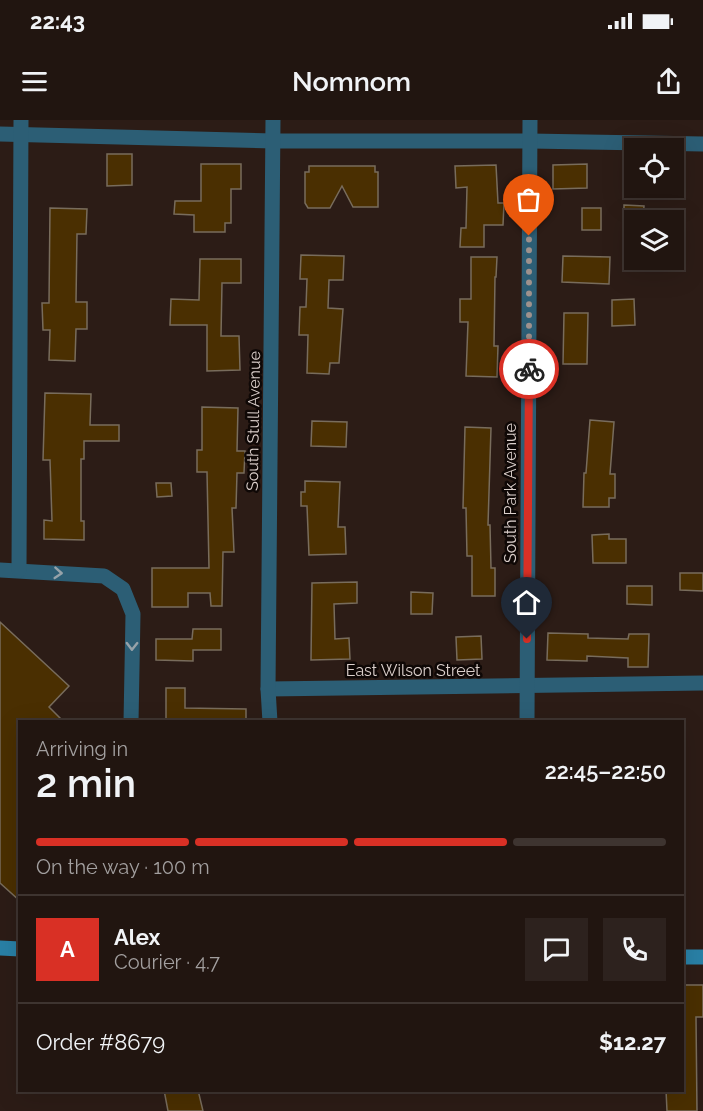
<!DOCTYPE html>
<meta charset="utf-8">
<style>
:root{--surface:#211510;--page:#2d221e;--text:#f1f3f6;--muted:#a29f9f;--line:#3e3430;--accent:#d93025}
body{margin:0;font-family:Raleway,sans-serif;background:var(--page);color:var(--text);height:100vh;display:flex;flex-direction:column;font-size:22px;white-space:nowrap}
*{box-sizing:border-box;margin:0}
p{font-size:20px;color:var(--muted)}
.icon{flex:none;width:33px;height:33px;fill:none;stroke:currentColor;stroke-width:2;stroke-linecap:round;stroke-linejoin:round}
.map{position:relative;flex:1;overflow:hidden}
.panel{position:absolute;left:18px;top:600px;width:666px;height:372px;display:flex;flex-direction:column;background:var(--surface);border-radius:0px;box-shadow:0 6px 24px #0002,0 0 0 2px var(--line)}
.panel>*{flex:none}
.fabs{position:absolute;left:624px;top:18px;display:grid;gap:12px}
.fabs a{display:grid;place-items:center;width:60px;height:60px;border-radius:0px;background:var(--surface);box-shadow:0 6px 24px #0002,0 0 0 2px var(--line);font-size:30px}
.pin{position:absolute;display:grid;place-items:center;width:51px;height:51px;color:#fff;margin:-62px -26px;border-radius:50% 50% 50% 0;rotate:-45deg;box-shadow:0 0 6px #0007}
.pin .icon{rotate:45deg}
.courier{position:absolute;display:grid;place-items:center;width:60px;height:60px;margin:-30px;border:4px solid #d93025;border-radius:50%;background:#fff;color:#222;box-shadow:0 2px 8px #0007}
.overview em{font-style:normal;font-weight:600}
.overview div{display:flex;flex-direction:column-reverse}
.overview{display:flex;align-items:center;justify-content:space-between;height:102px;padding:0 18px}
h1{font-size:39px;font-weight:600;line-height:45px}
.bar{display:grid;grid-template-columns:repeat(4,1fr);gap:9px 6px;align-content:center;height:72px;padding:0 18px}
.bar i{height:8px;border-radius:4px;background:var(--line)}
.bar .active{background:var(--accent)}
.bar p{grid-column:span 4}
.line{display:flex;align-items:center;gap:15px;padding:0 18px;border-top:2px solid var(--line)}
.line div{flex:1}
.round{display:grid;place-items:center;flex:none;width:63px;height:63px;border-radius:0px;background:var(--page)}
.status{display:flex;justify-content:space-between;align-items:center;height:42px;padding:0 30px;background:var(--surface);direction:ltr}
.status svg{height:16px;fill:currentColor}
header{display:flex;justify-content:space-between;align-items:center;height:78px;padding:0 18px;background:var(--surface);font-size:27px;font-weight:600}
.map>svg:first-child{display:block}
</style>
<div class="status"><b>22:43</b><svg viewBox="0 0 49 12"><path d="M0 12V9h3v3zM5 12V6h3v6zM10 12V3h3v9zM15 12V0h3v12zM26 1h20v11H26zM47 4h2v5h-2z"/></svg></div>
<header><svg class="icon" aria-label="menu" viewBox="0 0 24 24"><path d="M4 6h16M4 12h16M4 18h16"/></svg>Nomnom<svg class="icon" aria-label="share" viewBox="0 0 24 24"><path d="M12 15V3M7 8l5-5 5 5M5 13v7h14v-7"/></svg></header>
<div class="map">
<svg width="703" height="991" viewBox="0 0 703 991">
<rect width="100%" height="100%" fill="#2c1c16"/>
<g fill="#4a2f01" stroke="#786c5c" stroke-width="1.5">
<path d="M107,34H132V65L107,66Z"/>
<path d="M201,44H241V69H231V103H225V112H194V95L174,94L175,81H201Z"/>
<path d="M587,44V68L553,69V45Z"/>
<path d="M496,45L498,83H504L503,105H484V127H460L461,108H466L467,67L456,68L455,46Z"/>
<path d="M309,46H375V52H378V87H353L342,66L330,88H308L305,83V52H309Z"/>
<path d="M624,85L644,86L643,100H624Z"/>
<path d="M50,88L87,89L86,114H77L76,182H87V209H76L75,241L49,240L50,210H43L42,183H49Z"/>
<rect x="582" y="88" width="19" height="22"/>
<path d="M301,135L344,136L343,160H329L328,188L343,189L339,243H330L329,254L307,253L308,215H299L300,187H306L307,159H300Z"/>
<path d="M563,136L610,137L609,164L562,162Z"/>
<path d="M471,137H497L496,157H495L494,226H498L497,257L466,256L468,202H460V179H471Z"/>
<path d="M200,139H241V163H222L221,216H239L240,250L207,251V205H170L171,179L199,180Z"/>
<path d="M634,179L635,205L612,206V180Z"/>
<path d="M564,193H588L587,244H563Z"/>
<path d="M45,273L91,274L90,305H119V321H84V339H81V401H84V420L44,419V400L52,401L50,340H43Z"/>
<path d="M202,287L238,288L237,331H245L244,353H237L236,388H232L234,432H223L222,486H211L210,473H188V487H152V448H209L207,352H197V330H202Z"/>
<path d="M590,300L614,302L610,354H615V378H609V387H583L584,353H586Z"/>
<path d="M312,301L347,302L346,327L311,326Z"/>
<path d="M465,307L491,308L488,405H490L491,448H495V476H472V436H467L466,388H463Z"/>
<path d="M305,361L340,362L338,407H345L346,434L309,435L307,386H301V372H305Z"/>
<path d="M156,363H171L172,376L157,377Z"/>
<path d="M609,414V419H626V443H593L592,415Z"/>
<path d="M680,453H703V471L680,470Z"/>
<path d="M357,462V483L334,484L335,519L349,518L350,539L311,540L312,463Z"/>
<path d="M627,466H652V485L627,484Z"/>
<path d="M411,472L433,473L432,494H411Z"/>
<path d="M0,502L69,566L49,587L64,602H20V781L0,763Z"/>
<path d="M193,509H221V530H193V541L156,540V519H192Z"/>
<path d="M548,513L588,514V518L628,519L629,514H649L648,547H628V538L587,536V541L547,540Z"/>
<path d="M481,516L482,539L457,540L456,517Z"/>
<path d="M166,568H185V588L246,589V602H166Z"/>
<path d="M682,865H703V897H696L697,991H667L666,970H682Z"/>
<path d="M164,970H198L203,991H168Z"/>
</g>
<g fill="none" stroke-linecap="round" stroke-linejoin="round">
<g stroke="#2c5e75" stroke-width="15">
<path d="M0,14L273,21H530L703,24"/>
<path d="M0,450L104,456L123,469L133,494L131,602"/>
<path d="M19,450L21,0"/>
<path d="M268,569L703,563"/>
<path d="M270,602L268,569L273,0"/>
<path d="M527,602L530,0"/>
</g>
<g stroke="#2980a6" stroke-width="15">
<path d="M0,828L20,829"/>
<path d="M682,837H703"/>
</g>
</g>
<defs><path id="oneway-chevron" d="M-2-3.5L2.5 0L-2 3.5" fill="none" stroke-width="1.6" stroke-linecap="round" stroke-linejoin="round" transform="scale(1.5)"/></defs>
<g stroke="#96a2a9">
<use href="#oneway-chevron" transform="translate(58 453) rotate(4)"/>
<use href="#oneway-chevron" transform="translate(132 526) rotate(91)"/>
</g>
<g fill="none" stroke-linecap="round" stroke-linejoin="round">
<path stroke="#9e918c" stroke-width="6" stroke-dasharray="0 10.8" d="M529,249V116"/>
<path stroke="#d93025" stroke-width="8" d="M527,519L529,249"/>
</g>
<g text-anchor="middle" stroke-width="5" stroke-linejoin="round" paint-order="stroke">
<g font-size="16" fill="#dcd0cc" stroke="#0f0806">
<text transform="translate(253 301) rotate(-89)" y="6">South Stull Avenue</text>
<text transform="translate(510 373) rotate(-90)" y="6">South Park Avenue</text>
<text x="413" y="556">East Wilson Street</text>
</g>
</g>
</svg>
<div class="fabs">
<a><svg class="icon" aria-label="locate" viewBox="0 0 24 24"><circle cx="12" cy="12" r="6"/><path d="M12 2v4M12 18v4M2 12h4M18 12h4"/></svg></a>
<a><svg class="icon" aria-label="layers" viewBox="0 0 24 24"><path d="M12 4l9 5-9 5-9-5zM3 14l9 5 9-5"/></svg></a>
</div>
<div class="pin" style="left:529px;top:116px;background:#ea580c"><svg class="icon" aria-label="bag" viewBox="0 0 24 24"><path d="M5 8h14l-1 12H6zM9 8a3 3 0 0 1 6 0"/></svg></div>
<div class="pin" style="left:527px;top:519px;background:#1f2937"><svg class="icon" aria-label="home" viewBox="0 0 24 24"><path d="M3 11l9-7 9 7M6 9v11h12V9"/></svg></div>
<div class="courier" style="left:529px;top:249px"><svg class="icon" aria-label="bike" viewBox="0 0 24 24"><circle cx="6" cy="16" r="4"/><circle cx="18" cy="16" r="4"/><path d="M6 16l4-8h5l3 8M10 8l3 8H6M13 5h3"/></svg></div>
<section class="panel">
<div class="overview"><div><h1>2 min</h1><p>Arriving in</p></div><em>22:45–22:50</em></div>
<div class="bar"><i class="active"></i><i class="active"></i><i class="active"></i><i></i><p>On the way · 100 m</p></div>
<div class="line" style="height:108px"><b class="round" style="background:var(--accent);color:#fff">A</b><div><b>Alex</b><p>Courier · 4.7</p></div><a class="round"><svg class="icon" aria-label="chat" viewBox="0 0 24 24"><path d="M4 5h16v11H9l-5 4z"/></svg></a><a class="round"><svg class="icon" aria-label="phone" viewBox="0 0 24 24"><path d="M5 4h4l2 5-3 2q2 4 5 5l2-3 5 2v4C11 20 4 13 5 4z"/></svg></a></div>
<div class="line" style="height:78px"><div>Order #8679</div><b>$12.27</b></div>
</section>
</div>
